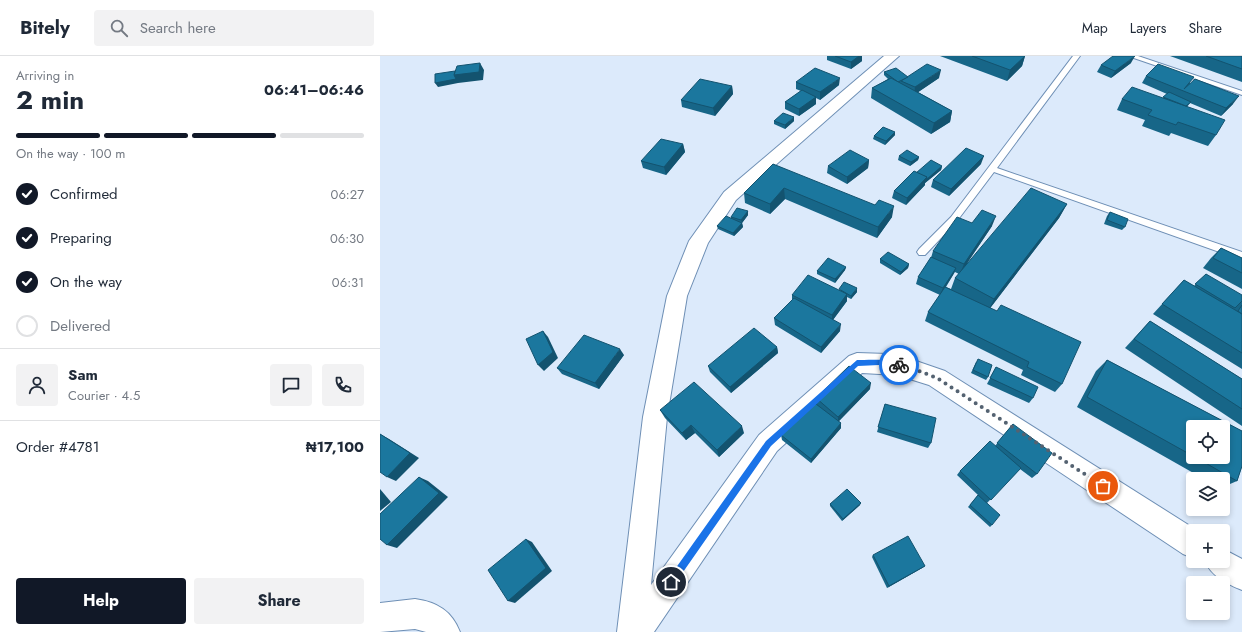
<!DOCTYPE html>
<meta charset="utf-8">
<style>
:root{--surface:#fff;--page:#f2f2f3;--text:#1f2937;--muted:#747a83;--line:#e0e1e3;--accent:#111827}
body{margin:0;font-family:Jost,sans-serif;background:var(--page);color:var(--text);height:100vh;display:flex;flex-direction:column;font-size:15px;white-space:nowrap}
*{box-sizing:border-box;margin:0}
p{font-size:13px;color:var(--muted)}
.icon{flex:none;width:22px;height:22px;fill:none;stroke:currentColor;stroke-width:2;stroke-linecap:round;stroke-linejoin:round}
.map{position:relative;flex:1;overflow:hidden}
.sheet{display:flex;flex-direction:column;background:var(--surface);width:380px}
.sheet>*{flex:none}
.controls{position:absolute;left:806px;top:364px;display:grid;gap:8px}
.controls a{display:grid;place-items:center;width:44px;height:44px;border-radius:4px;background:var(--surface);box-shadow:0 2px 6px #0003;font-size:20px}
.pin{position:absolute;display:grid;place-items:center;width:34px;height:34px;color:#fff;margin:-17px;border:2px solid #fff;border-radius:50%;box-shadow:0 1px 4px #0007}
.courier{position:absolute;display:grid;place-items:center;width:40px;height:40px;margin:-20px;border:3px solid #1a73e8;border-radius:50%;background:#fff;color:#222;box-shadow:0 1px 5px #0007}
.head em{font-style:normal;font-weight:700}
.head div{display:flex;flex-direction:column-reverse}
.head{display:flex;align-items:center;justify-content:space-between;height:68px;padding:0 16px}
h1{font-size:26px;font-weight:700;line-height:30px}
.bar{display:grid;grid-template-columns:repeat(4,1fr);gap:6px 4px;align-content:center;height:48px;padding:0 16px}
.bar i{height:5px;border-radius:3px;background:var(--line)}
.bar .current{background:var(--accent)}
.bar p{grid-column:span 4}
.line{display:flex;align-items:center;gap:10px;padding:0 16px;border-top:1px solid var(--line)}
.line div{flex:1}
.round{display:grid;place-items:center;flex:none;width:42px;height:42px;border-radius:4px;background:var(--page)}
ol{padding:0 16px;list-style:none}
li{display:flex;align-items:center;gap:12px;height:44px}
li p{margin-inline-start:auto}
li .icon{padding:4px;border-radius:50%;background:var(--accent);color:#fff;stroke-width:4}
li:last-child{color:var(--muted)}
li i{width:22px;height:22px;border:2px solid var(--line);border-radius:50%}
.primary-button{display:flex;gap:8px;margin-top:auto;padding:8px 16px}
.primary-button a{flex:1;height:46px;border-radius:4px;background:var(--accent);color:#fff;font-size:16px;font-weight:700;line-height:46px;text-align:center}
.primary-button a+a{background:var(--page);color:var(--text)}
header{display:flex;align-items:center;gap:24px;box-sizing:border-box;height:56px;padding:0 20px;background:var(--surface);border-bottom:1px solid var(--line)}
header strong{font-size:19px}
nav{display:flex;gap:22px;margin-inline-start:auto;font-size:14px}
.search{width:280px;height:36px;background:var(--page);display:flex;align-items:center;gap:10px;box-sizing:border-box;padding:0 14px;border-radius:4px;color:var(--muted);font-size:15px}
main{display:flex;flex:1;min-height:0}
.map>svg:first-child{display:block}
</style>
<header>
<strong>Bitely</strong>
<div class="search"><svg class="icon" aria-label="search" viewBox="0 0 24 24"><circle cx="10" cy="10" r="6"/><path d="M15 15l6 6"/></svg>Search here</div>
<nav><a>Map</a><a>Layers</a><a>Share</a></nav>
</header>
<main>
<section class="sheet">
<div class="head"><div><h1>2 min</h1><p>Arriving in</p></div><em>06:41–06:46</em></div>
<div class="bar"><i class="current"></i><i class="current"></i><i class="current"></i><i></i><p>On the way · 100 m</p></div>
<ol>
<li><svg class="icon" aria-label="check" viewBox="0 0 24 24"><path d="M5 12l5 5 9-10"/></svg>Confirmed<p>06:27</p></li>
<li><svg class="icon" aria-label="check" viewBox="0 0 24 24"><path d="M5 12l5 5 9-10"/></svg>Preparing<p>06:30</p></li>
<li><svg class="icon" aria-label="check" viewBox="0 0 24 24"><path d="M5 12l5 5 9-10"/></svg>On the way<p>06:31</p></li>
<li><i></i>Delivered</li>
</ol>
<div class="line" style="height:72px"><a class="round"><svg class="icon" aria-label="person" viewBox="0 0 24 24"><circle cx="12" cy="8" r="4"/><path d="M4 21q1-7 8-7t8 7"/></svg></a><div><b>Sam</b><p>Courier · 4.5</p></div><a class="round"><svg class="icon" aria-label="chat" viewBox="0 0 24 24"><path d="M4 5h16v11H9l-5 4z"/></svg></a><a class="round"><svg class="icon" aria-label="phone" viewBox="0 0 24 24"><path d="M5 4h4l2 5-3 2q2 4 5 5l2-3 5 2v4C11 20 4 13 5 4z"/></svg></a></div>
<div class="line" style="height:52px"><div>Order #4781</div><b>₦17,100</b></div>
<div class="primary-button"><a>Help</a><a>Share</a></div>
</section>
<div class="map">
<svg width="862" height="576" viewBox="0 0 862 576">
<rect width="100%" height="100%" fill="#dceafb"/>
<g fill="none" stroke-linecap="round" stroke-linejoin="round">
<defs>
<g id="lane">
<path d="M693,0H700L617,112L862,196V204L614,116L577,165L545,199H539L537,196L539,193L571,161Z"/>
<path d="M748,0H758L862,35V39Z"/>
</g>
<g id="street">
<path d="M504,0H519L356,144L328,187L307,240L287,361L271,529L379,379L469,300L477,297L508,298L536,305L565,315L818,475H813V502L803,498L549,329L517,319L482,317L397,395L274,576H237L263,361L287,240L309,185L344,136Z"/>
<path d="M843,493L862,503V534C847,528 831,520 825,505H843Z"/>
<path d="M35,543C57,546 72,555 80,576H46L35,573L0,576V547Z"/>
</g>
</defs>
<use href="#lane" stroke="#6e8fb5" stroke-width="2"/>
<use href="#street" stroke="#6e8fb5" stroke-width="2"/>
<use href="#lane" fill="#fff" fill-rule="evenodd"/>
<use href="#street" fill="#fff" fill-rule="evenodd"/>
</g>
<g fill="#176688" fill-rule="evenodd">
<path d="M447,0H482V5L471,13L447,4Z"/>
<path d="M560,0H645L642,10L627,25Z"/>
<path d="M790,0H862V26Z"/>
<path d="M751,7L731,22L717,16L721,9Z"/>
<path d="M504,16L528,21L559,22L538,36L572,55L570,66L551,78L491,42L492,32L508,23L504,19Z"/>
<path d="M766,20L810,27L853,48L841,60L810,47L807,51L836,79L828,90L791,77L789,80L762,70L765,64L737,54L742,43L783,42L787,38L762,27Z"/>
<path d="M416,26L459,29L440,44L436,42V48L419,60L405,53V46L421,35L416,33Z"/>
<path d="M352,30L353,38L335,60L302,51L301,44Z"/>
<path d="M394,65H414L405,73L394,68Z"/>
<path d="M515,79L505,89L493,83L494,80Z"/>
<path d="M303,88L305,96L286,119L263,112L261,105Z"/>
<path d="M519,100L539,101L538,104L530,110L518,104Z"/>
<path d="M489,104L488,112L467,128L447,117L448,110Z"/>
<path d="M393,108L512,161L497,182L405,143L390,158L365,147L364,137Z"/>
<path d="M601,108L569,140L551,131L553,124Z"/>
<path d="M562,110L561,114L545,127V129L526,149L512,142L514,135L536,117Z"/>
<path d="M687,148L679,162L610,252L682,328L675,336L641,319L643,314L545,265L548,256L560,239L536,228L538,221L551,202L553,195L592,167L612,170L587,207ZM575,216L579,218L575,222L571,233L566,231L573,219Z"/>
<path d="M368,155V159L362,167L363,171L354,180L338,173L337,170L351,162V161Z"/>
<path d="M730,156L745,171L742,174L724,168L727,160Z"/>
<path d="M841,192L862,202V233L823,212L831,202Z"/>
<path d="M500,203L529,208L528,212L520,219L500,207Z"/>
<path d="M466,211L465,214L455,227L437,218V215Z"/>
<path d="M826,218L862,245V313L773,258L804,224L814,230Z"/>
<path d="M459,234L477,236L471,243L467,241V245L453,264L460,275L441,297L395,269L394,262L412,244V239Z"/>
<path d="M770,265L862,323V370L745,292Z"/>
<path d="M397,291L398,297L351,337L330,316L328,310Z"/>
<path d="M244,299L219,333L182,318L177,312Z"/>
<path d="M727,304L862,375V410L857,425L843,431V423H824L697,351L716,315ZM813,371H843V401H813Z"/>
<path d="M596,306L608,321L606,324L591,317Z"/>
<path d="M616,311L653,342L649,347L607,328Z"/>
<path d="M490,333L459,365L461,372L431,407L402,384L401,379L436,348V342Z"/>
<path d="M505,348L551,387L548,392L497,376Z"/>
<path d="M280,354L364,377L339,401L315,377L306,384L285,362Z"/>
<path d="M633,368L657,418L652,422L640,413L607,447L612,469L610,471L588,451L598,439L577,419L580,415L615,390Z"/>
<path d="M450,448L480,449L462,465L450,450Z"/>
<path d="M493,499L545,510L542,512L507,532L492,501Z"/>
</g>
<g fill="#13536f">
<path d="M479,0H482V5L471,13V6Z"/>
<path d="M645,0L642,10L627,25L630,14Z"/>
<path d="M755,0L751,7L731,22L735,15Z"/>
<path d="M100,7L104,14L103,24L78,27L58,31L55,27Z"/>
<path d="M561,14L559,22L534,39L535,31Z"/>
<path d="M460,22L459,29L440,44V36Z"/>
<path d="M352,30L353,38L335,60L333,52Z"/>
<path d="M859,40L853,48L841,60L846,52Z"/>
<path d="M436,41V48L419,60V53Z"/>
<path d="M572,55L570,66L551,78L554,67Z"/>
<path d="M414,61V65L405,73V69Z"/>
<path d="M515,76V79L505,89L506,85Z"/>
<path d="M303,88L305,96L286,119L284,111Z"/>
<path d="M604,100L601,108L569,140L571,133Z"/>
<path d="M539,101L538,104L530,110L531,106Z"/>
<path d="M489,104L488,112L467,128V121Z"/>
<path d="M562,110L561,114L545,127V129L526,149L527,142L547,121Z"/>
<path d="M404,132L405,143L390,158V148Z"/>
<path d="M687,148L679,162L608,255L614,243Z"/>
<path d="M514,150L512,161L497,182L498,171Z"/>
<path d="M368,155V159L362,167L363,171L354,180L353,177L362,167L361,164Z"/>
<path d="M616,160L612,170L580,218L584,208Z"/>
<path d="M529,208L528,212L520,219L521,216Z"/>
<path d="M466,211L465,214L455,227V223Z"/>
<path d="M576,212L573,219L560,239L563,232Z"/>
<path d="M477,232V236L471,243V240Z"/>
<path d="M467,238V245L452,265V259Z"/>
<path d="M461,268L460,275L441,297V291Z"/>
<path d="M163,275L168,281L178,302L164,315L158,309Z"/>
<path d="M397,291L398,297L351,337L350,331Z"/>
<path d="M240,293L244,299L219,333L215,327Z"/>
<path d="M491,327L490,333L458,366V361Z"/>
<path d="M461,367V372L431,407V403Z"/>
<path d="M311,369L315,377L306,384L302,377Z"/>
<path d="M362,370L364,377L339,401L337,394Z"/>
<path d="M0,378L9,383L39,402L16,425L7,421Z"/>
<path d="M39,421L48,425L68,441L17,492L7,489Z"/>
<path d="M0,433L11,446L0,455Z"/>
<path d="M481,447L480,449L462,465L463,463Z"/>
<path d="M146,483L152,486L172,515L135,547L128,545Z"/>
<path d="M545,510L542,512L507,532L509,530Z"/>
</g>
<g fill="#1b779e" stroke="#13536f">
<path d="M455,0H479L471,6Z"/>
<path d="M592,0H645L630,14Z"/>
<path d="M733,0H755L735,15L721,9Z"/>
<path d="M826,0H862V13Z"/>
<path d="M100,7L99,16L74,19L77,10Z"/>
<path d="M547,8L561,14L535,31L521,25Z"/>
<path d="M778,8L814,21L804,33L815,23L859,40L846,52L766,20Z"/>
<path d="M435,12L460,22L440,36L416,26Z"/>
<path d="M516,12L528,21L518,26L514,23L504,16Z"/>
<path d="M75,15L74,19L76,23L55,27V18Z"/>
<path d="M511,22L572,55L554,67L492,32Z"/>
<path d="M320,23L352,30L333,52L301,44Z"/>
<path d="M752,31L845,64L836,79L798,66L796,69L768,59L772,54L742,43Z"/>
<path d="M422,34L436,41L419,53L405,46Z"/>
<path d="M789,36L811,46L806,50L783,41Z"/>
<path d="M403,57L414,61L405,69L394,65Z"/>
<path d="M503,71L515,76L506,85L494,80Z"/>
<path d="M281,83L303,88L284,111L261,105Z"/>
<path d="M586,92L604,100L571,133L553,124Z"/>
<path d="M470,94L489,104L467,121L448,110Z"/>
<path d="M527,94L539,101L531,106L519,100Z"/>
<path d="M551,104L562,110L546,124L547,121L536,117Z"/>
<path d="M393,108L495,149L499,144L514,150L498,171L404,132L390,148L364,137Z"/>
<path d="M534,115L547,121L527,142L514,135Z"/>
<path d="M651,132L687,148L614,243L575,222Z"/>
<path d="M357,152L368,155L361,164L351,161Z"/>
<path d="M602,154L616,160L584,208L553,195L577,161L592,167Z"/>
<path d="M730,156L748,163L745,171L727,164Z"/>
<path d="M346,160L362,167L353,177L337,170Z"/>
<path d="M841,192L862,202V217L833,202Z"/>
<path d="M508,196L529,208L521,216L500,203Z"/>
<path d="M551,201L576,212L563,232L538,221Z"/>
<path d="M448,202L466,211L455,223L437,215Z"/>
<path d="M826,218L862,239V245L855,252L815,228Z"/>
<path d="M428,219L467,238L452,259L412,239Z"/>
<path d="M804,224L862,258V297L782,248Z"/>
<path d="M464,226L477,232L471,240L459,233Z"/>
<path d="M565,231L617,255L621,249L701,286L682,328L647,311L649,306L548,256Z"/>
<path d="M414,242L461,268L441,291L394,262Z"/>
<path d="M862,249V258L858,255Z"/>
<path d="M770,265L862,323V353L754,283Z"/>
<path d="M374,272L397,291L350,331L328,310Z"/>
<path d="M163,275L173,296L158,309L146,283Z"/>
<path d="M204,279L240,293L215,327L177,312Z"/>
<path d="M598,303L612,309L608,321L593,314Z"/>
<path d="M727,304L862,375V410L857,425L815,401H843V371H813V400L707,341Z"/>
<path d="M469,310L491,327L458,361L436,342Z"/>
<path d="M616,311L658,331L653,342L610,322Z"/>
<path d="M314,326L362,370L337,394L311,369L302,377L280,354Z"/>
<path d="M432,345L461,367L431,403L401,379Z"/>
<path d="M505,348L556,362L551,387L498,371Z"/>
<path d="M633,368L672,397L657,418L617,387Z"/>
<path d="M0,378L30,397L7,421L0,416Z"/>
<path d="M610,385L641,412L611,444L580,415Z"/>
<path d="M39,421L59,437L7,489L0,483V458Z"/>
<path d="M467,433L481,447L463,463L450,448Z"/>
<path d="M598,439L620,459L612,469L590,449Z"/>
<path d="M528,480L545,510L509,530L493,499Z"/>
<path d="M146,483L166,512L128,545L108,514Z"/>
</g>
<path fill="#1a73e8" d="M477,304C487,304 516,302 522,309L519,312L499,309L478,310L391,390L294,529H288V523L386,385Z"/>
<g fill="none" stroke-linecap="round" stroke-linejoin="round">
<path stroke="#546271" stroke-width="4" stroke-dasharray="0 7.2" d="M519,309L529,311L557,322L723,430"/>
</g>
</svg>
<div class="controls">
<a><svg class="icon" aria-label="locate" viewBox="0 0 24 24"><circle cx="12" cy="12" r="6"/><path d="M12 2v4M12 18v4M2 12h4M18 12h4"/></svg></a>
<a><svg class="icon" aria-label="layers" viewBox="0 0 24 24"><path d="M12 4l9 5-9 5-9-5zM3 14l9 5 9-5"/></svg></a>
<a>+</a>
<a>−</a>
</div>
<div class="pin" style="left:723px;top:430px;background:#ea580c"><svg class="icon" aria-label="bag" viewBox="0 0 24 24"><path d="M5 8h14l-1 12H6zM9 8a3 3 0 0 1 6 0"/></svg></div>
<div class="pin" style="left:291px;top:526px;background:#1f2937"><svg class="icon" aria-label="home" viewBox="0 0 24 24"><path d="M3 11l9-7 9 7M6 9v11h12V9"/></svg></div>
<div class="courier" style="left:519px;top:309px"><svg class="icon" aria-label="bike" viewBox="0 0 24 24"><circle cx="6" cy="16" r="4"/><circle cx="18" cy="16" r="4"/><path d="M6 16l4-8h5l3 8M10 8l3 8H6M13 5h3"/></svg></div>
</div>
</main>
